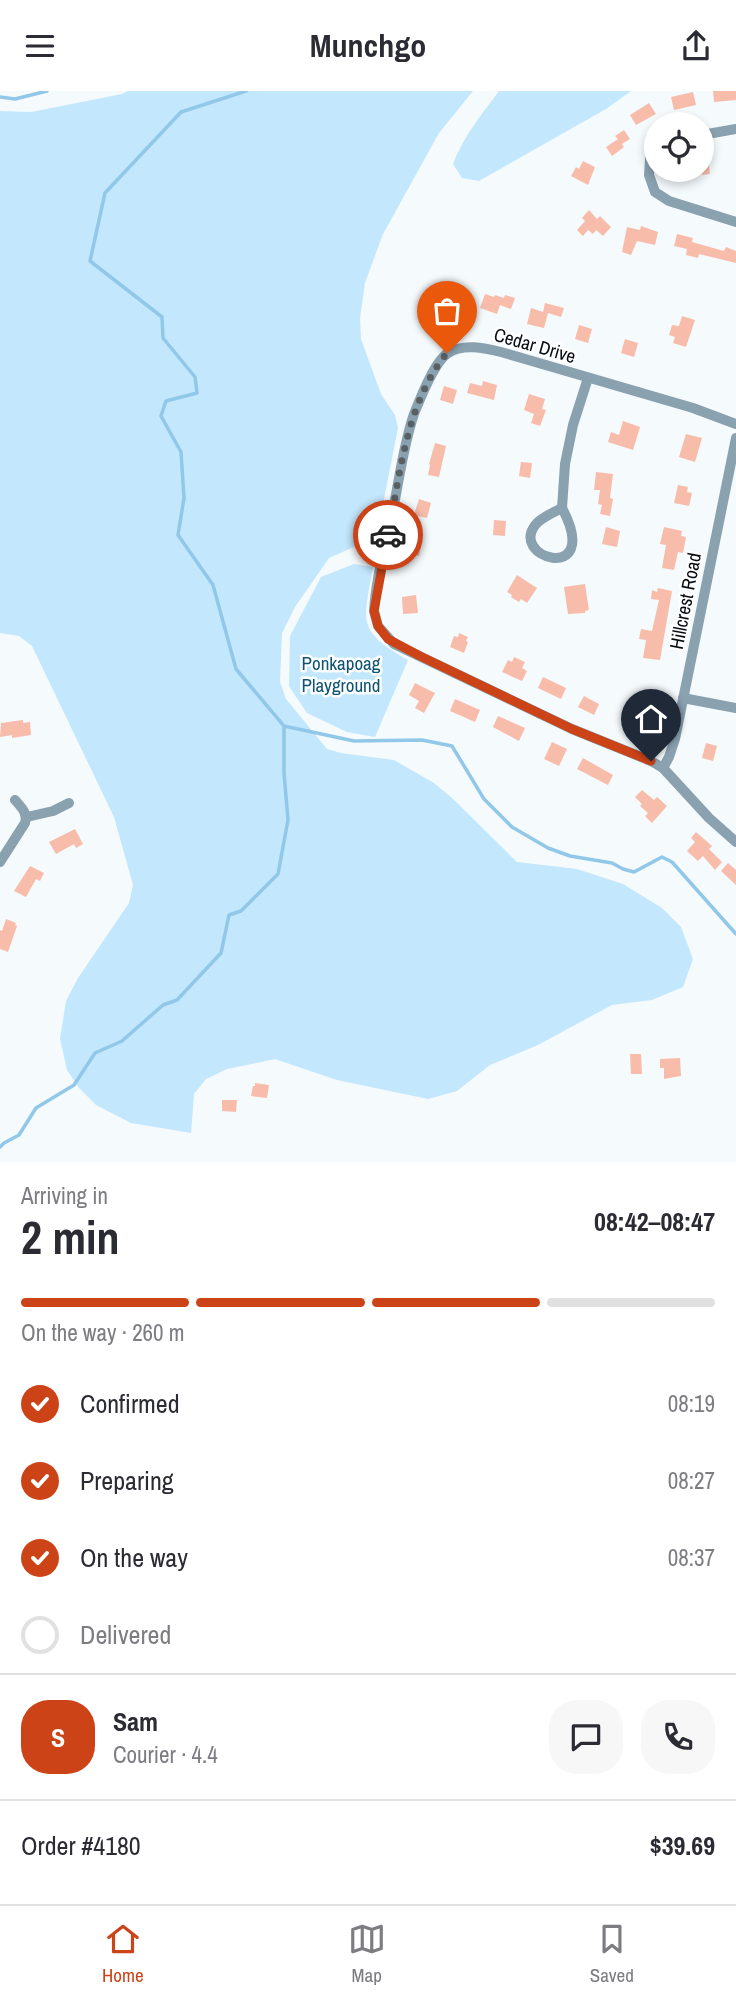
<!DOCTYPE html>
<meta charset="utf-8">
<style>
:root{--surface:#fff;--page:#f7f7f7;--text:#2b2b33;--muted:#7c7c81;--line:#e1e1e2;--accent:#cc4318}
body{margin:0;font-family:"Archivo Narrow",sans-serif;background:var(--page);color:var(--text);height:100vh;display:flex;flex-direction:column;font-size:26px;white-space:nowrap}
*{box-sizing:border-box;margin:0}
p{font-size:23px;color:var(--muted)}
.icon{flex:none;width:38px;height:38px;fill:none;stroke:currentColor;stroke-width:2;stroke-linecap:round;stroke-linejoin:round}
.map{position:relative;height:1071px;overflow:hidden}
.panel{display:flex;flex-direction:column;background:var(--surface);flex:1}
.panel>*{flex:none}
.tools{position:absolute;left:644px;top:21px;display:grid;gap:14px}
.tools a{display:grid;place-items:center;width:70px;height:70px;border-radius:50%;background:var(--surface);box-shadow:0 4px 10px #0003;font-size:35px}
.pin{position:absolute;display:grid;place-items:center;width:60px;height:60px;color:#fff;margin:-72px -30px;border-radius:50% 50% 50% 0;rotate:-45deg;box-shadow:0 0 7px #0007}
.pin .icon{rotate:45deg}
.courier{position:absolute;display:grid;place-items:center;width:70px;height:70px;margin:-35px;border:5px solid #cc4318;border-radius:50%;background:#fff;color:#222;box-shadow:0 2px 9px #0007}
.head em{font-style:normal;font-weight:800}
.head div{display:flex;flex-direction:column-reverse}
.head{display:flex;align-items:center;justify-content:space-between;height:119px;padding:0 21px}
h1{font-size:46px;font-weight:800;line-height:52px}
.bar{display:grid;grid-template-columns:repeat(4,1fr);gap:10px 7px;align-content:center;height:84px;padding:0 21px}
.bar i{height:9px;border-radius:5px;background:var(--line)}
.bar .active{background:var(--accent)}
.bar p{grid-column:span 4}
.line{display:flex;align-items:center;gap:18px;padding:0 21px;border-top:2px solid var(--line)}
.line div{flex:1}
.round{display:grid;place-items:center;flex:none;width:74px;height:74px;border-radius:28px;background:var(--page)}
ol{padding:0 21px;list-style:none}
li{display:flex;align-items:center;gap:21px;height:77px}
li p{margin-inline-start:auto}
li .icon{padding:7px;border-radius:50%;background:var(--accent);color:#fff;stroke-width:4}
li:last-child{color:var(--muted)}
li i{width:38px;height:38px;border:4px solid var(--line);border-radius:50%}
header{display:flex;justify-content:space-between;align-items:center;height:91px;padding:0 21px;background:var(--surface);font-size:32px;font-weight:800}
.tab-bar{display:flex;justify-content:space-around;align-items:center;height:98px;border-top:2px solid var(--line);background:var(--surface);font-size:19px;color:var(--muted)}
.tab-bar a{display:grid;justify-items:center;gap:4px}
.tab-bar .active{color:var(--accent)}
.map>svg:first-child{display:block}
</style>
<header><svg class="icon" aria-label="menu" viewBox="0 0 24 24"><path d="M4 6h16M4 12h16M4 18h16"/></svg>Munchgo<svg class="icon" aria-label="share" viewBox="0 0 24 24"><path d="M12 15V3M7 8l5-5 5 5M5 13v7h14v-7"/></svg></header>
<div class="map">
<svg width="736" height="1071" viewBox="0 0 736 1071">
<rect width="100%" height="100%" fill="#f5fafd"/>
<g fill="#c3e7fd">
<path d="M128,0H473L439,42L383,143L365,192L360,227L361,248L381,303L395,324L398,337L378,438L374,447L329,467L295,516L282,542L280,591L286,608L327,658L341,662L394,669L434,692L452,707L517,771L577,778L623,793L662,817L681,836L693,868L683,896L652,909L612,914L538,954L490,974L457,1000L428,1008L337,989L275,968L227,978L206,988L194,1003L191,1042L131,1032L96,1014L79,997L67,979L60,948L66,910L78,887L129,812L133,794L114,726L32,555L19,545L0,542V20L31,21L122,3Z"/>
<path d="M499,0H631L606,18L479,90L462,87L453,73C463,46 482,23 499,0Z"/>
<path d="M354,473L373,476C364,530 355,539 408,569L375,646L347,641L307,622L289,595L290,545L321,486Z"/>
</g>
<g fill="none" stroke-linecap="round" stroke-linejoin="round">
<g stroke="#91c8e9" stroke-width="3.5">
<path d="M246,0L181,21L105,102L90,170L162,226L163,247L195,286L197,302L166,310L161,325L181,361L184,407L178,444L213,494L236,578L284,635L354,650L422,649L452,655L484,708L512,736L548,757L570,765L612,772L623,778L634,781L662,766L672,771L736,843"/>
<path d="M0,6L15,8L47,0"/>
<path d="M0,1056L4,1052L19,1044L36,1017L74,994L95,962L122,950L163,914L177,909L221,862L229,824L241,820L278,783L288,729L284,682V635"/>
</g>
</g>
<g fill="#f8bcab">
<path d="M713,0H736V9L714,11Z"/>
<path d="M693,1L696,14L674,19L671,6Z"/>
<path d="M649,12L656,23L636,34L630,24Z"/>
<path d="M624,39L630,48L622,53L624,56L612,65L606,56L618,48L615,45Z"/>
<path d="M707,59L710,83L702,84V60Z"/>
<path d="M583,70L595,76L588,94L571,85L576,76L579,78Z"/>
<path d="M589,119L597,128L600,125L611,136L603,145L596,139L593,143L588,139L583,145L577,139L585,130L582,127Z"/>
<path d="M641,135L658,141L655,154L637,150L631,164L622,161L627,136L640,139Z"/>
<path d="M677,143L693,147L692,151L724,160L726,156L736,160V172L699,163L698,167L686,164L687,158L674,155Z"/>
<path d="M485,203L494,206L495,204L504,207L505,204L515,207L511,218L500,214L497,223L480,217Z"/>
<path d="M441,207L443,221L436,222L437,227L422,229L420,216L432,214V209Z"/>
<path d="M545,212L564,217L561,226L548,222L544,237L527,233L531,217L543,221Z"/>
<path d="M682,225L695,229L686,256L673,252L675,246L669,244L672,234L679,235Z"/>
<path d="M579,234L592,238L588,252L575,248Z"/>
<path d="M625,248L638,252L634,266L621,262Z"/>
<path d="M483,290L497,294L494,309L467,302L470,292L482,295Z"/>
<path d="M444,295L457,299L453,313L440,309Z"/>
<path d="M529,303L545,308L542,318L546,319L540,335L531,332L534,323L524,319Z"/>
<path d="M623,330L640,336L633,359L608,351L611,341L619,344Z"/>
<path d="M686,343L702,347L695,371L679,366Z"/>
<path d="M435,352L446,355L439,386L428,384L430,374L429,373Z"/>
<path d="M521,371L532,372L530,387L519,385Z"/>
<path d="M596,381L613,383L610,407L613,408L610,425L600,423L602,414L598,413L600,399H594Z"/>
<path d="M678,394L688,396L687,401L692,402L689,415L674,412Z"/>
<path d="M419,408L431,412L427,427L414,424Z"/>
<path d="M494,429L506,430L505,445L493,444Z"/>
<path d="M606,436L620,440L617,456L602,453Z"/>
<path d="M664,436L682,440L681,445L686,446L683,462L678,461L674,479L662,477L666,454L660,453Z"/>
<path d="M410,448L422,450L419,465L407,463Z"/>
<path d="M517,484L537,497L527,512L521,508L519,511L511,506L512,504L507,501Z"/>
<path d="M585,493L589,519L585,520V522L568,523L564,496Z"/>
<path d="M658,497L672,500L660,569L643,567L646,549L639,548L641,538L652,540L659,509L651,508L652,499L657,501Z"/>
<path d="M416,504L418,522L403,523L402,506Z"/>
<path d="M459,542L468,546L466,550L468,551L464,562L450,556L454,545L458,546Z"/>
<path d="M514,566L525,571L522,577L527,580L522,590L502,581L508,569L512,571Z"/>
<path d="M543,586L566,597L561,608L538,597Z"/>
<path d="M415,592L435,602L424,622L415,617L419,610L409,604Z"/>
<path d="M648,602L660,604L656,621L653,620L649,636L630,632L632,622L642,624Z"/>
<path d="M584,605L599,613L594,624L578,616Z"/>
<path d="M455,608L480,619L475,631L450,620Z"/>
<path d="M498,625L525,637L519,650L493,636Z"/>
<path d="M23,629V632L30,631L31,644L12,647V644L0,646L1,632Z"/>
<path d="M552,651L567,658L559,675L544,668Z"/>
<path d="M706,652L717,655L713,670L702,667Z"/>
<path d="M583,667L613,684L608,694L577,678Z"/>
<path d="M642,699L654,709L657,706L667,715L652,732L645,725L648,722L640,715L642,713L635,706Z"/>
<path d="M75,738L83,753L76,757L74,753L56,763L49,751Z"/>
<path d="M696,741L712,755L709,758L722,771L715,779L703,765L698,770L687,760L695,751L691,747Z"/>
<path d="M728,772L736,779V794L721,780Z"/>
<path d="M30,775L44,782L40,790L36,788L26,806L14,800Z"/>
<path d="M6,828L16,832L15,834L17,835L8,861L0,858V839L2,840Z"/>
<path d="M630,963H641L642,983H631Z"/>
<path d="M680,967L681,985L664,988V977H660V968Z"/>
<path d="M255,992L269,994L267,1007L251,1005L253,995H255Z"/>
<path d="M222,1009H237L236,1021L222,1020Z"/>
</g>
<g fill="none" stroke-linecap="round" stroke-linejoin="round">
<g stroke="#8aa1b0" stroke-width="10">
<path d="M702,44L736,38"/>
<path d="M656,60L650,68L649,84L655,101L669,110L736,131"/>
<path d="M736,333L693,317L501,261C485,257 463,252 448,262C434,271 420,308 414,323C403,355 399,391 392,424C385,455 376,488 374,520L378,535L394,553L572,638L651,670L663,677L709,727L736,751"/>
<path d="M562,417C604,496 503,466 538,431C545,425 554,421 562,417Z"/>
<path d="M562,417L565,373L573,334L588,287"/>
<path d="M683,607L736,617"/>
<path d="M663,677L669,666L675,648L736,347"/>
<path d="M27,726L53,720L69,712"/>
<path d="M0,771L25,732C28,722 21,716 15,709"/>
</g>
</g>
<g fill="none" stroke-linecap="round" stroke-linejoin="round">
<path stroke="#596064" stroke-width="7" stroke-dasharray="0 12.6" d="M388,444C400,384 406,312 447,262"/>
<path stroke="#cc4318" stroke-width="9" d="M388,444L374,520L378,535L388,548L420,565L572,638L651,670"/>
</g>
<g text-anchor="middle" stroke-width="5" stroke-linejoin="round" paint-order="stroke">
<g font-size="19" fill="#050d11" stroke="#fff">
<text transform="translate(535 254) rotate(16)" y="7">Cedar Drive</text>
<text transform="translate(685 510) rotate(-79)" y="7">Hillcrest Road</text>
</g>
<g font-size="19" fill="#0e5373" stroke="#fff">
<text x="341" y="579">Ponkapoag<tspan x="341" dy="22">Playground</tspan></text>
</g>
</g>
</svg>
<div class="tools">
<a><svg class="icon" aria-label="locate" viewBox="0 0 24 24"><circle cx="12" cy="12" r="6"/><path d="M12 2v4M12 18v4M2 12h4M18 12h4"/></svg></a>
</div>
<div class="pin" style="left:447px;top:262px;background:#ea580c"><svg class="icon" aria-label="bag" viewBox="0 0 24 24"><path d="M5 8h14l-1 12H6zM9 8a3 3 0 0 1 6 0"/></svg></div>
<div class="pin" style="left:651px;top:670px;background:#1f2937"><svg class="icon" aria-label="home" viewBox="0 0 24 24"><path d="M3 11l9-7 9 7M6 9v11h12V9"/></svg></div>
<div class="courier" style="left:388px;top:444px"><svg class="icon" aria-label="car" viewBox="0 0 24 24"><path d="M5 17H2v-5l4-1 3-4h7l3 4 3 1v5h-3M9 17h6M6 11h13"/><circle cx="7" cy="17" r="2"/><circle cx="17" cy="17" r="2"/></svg></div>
</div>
<section class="panel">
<div class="head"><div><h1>2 min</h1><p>Arriving in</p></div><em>08:42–08:47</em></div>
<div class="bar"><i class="active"></i><i class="active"></i><i class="active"></i><i></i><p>On the way · 260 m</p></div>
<ol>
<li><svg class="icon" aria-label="check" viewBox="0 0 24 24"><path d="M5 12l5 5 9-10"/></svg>Confirmed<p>08:19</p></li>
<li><svg class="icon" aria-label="check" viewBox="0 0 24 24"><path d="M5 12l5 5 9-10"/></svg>Preparing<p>08:27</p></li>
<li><svg class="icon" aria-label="check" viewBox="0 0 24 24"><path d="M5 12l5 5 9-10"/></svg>On the way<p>08:37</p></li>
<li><i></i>Delivered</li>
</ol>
<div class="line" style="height:126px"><b class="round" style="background:var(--accent);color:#fff">S</b><div><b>Sam</b><p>Courier · 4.4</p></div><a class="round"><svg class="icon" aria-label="chat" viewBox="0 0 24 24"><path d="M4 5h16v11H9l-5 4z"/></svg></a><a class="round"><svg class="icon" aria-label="phone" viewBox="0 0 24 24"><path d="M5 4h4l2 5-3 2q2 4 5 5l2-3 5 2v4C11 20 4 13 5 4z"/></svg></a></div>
<div class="line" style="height:91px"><div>Order #4180</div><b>$39.69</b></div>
</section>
<nav class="tab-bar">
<a class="active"><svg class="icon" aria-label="home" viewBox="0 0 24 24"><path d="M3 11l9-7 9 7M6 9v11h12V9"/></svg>Home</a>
<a><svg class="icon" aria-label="map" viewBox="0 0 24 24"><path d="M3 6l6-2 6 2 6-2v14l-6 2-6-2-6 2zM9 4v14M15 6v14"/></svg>Map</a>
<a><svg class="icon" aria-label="saved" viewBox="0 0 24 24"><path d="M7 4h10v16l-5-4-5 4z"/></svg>Saved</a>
</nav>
